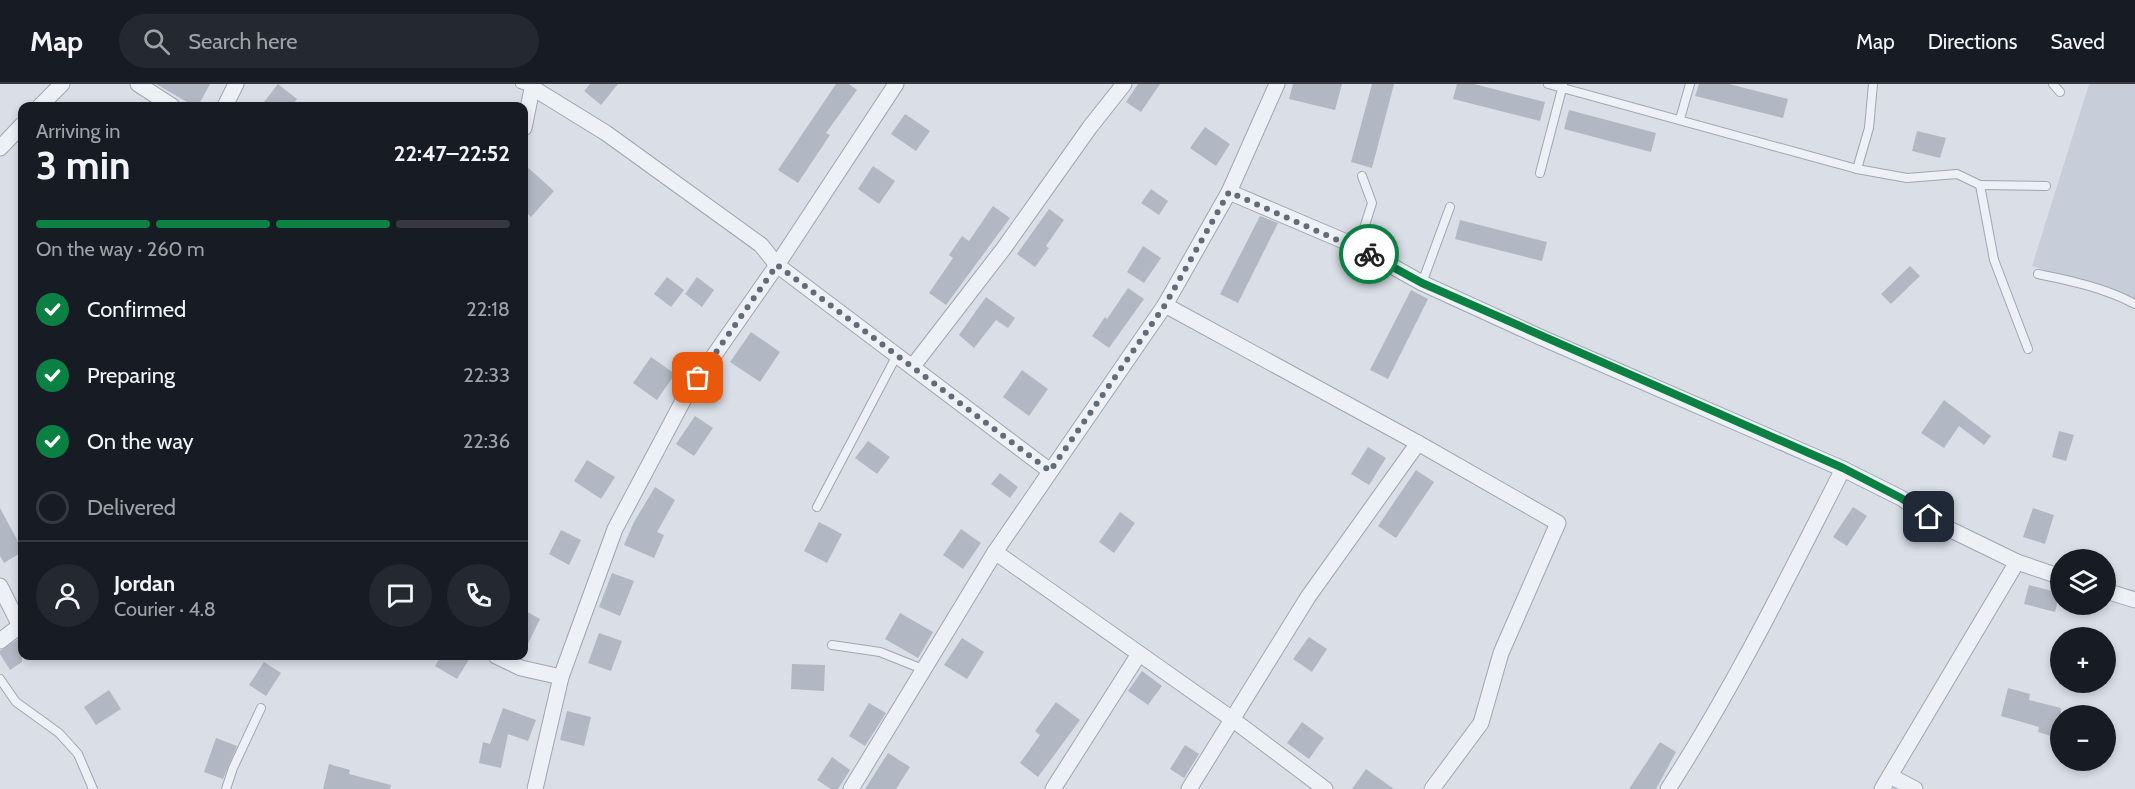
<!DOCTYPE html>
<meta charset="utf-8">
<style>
:root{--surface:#171b24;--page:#242831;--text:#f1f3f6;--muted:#9ea1a6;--line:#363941;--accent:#0b8043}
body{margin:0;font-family:Cabin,sans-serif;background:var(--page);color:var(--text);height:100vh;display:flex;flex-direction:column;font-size:22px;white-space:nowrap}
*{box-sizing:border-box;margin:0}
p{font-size:20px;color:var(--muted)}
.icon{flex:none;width:33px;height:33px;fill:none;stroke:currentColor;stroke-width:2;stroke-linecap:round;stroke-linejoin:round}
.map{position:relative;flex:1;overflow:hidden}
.drawer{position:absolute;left:18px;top:18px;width:510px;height:558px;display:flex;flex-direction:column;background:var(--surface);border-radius:12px;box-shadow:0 3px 9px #0003}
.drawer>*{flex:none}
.fabs{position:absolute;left:2050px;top:465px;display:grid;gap:12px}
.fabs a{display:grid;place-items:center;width:66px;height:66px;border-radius:50%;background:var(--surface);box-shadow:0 3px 9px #0003;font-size:30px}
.pin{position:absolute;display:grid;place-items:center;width:51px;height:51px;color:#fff;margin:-26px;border-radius:12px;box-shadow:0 3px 9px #0006}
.courier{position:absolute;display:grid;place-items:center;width:60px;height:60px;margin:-30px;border:4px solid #0b8043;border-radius:50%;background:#fff;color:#222;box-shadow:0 2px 8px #0007}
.overview em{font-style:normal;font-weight:700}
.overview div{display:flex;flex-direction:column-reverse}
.overview{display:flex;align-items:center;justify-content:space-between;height:102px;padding:0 18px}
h1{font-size:39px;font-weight:700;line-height:45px}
.bar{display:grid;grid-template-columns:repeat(4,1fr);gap:9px 6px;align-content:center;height:72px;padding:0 18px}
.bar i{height:8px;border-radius:4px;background:var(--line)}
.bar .selected{background:var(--accent)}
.bar p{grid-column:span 4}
.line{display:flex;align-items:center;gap:15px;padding:0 18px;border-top:2px solid var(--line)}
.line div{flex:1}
.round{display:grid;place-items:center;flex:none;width:63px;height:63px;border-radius:32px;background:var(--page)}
ol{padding:0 18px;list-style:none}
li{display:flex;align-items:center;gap:18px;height:66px}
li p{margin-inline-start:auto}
li .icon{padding:6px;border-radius:50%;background:var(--accent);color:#fff;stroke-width:4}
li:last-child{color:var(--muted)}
li i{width:33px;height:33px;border:3px solid var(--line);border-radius:50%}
header{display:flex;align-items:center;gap:36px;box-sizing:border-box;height:84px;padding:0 30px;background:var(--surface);border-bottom:2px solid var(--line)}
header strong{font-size:28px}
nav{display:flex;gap:33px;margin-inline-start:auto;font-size:21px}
.search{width:420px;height:54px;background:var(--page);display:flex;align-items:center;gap:15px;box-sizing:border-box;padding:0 21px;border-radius:33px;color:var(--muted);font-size:22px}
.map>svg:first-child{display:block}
</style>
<header>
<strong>Map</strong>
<div class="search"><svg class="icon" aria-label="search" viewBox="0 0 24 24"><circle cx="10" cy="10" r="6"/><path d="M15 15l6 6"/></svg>Search here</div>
<nav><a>Map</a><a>Directions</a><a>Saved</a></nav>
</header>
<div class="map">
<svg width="2135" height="705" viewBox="0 0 2135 705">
<rect width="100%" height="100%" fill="#dadfe7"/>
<path fill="#c8ced9" d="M2089,0H2135V215L2032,182Z"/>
<g fill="#b1b8c4">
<path d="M156,0H210L198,22H194Z"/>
<path d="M278,0L297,15L292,22H261Z"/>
<path d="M590,0H618L601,21L584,7Z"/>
<path d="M836,0H849L857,6L826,49L830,51L798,99L778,86Z"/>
<path d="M1138,0H1160L1141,28L1126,18Z"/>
<path d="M1293,0H1342L1335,26L1289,15Z"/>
<path d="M1372,0H1394L1372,84L1351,78Z"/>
<path d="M1457,0H1474L1545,18L1540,37L1453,15Z"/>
<path d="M1699,0H1729L1788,15L1783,34L1695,12Z"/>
<path d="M1569,26L1656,49L1651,68L1564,45Z"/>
<path d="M905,30L930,47L916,67L891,50Z"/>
<path d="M1205,43L1230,60L1216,82L1190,64Z"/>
<path d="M1917,47L1946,54L1940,74L1912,67Z"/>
<path d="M524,80L554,107L531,133L524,126Z"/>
<path d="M873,82L895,97L879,120L858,105Z"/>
<path d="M1151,105L1168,117L1159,131L1141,119Z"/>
<path d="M993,122L1010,134L946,221L929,209L953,174L949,171L962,152L969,157Z"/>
<path d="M1049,125L1064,136L1046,162L1049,164L1035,183L1017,170Z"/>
<path d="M1260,132L1278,139L1238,219L1220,210Z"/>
<path d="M1460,136L1547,158L1542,177L1455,155Z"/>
<path d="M1143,162L1161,174L1144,199L1127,188Z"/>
<path d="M1910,182L1920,192L1891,220L1881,210Z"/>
<path d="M667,193L684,206L671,223L654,210Z"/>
<path d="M697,193L714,206L702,223L685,210Z"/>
<path d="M1128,204L1144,215L1109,264L1092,252L1105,233L1107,235Z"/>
<path d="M1411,206L1428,215L1388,295L1370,286Z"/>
<path d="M986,213L1015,234L1008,244L996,236L974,264L959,251Z"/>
<path d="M751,248L780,268L760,298L730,278Z"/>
<path d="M651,273L675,290L657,316L633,299Z"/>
<path d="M1022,286L1048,305L1029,332L1003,313Z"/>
<path d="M1944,316L1991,352L1984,361L1959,342L1944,364L1921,349Z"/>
<path d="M695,332L713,344L694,372L676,360Z"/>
<path d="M2059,347L2074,351L2066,377L2052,373Z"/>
<path d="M868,357L890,373L877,390L855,374Z"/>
<path d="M1368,363L1386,374L1369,401L1351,390Z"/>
<path d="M587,376L615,393L601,415L574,397Z"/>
<path d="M1416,386L1434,398L1396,454L1378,442Z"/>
<path d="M1000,389L1018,403L1010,414L991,400Z"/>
<path d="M655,403L675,416L657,448L664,451L654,474L624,461L634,438Z"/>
<path d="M1853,423L1867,432L1847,462L1833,453Z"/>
<path d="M0,424L22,465V468L4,479L0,472Z"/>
<path d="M2033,424L2054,431L2045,460L2023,453Z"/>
<path d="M1120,428L1135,439L1114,469L1099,458Z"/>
<path d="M819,438L842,450L827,479L804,467Z"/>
<path d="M961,445L981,459L963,485L943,471Z"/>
<path d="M561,446L581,456L569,481L549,470Z"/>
<path d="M612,489L634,497L620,532L599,523Z"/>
<path d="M2029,501L2060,509L2055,528L2024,520Z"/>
<path d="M524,526L540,535L524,568Z"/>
<path d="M900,529L933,548L918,574L885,555Z"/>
<path d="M599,549L622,557L611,587L588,579Z"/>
<path d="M22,552V578L10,586L0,570V567Z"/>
<path d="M1309,553L1327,565L1312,588L1293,575Z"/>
<path d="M962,554L984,568L967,595L944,581Z"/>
<path d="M441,572H471L457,595L435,582Z"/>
<path d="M264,578L281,589L266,612L249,601Z"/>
<path d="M792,580L825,581L824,607L791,605Z"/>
<path d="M1142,587L1162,602L1148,621L1128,607Z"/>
<path d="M2008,604L2030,610L2029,616L2061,624V655L2038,648L2039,643L2001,632Z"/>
<path d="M109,606L121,625L96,641L84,623Z"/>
<path d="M1056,618L1080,636L1038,693L1020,679L1040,651L1035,647Z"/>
<path d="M869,619L886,629L865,662L849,652Z"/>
<path d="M503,624L536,636L528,657L508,650L501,684L479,679L483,658L490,660Z"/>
<path d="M567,627L591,633L584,662L560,656Z"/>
<path d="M1302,638L1324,654L1309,675L1287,659Z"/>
<path d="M216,654L237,662L223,695L204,688Z"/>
<path d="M1660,658L1676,668L1656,705H1629Z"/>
<path d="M1185,661L1199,670L1184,694L1170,685Z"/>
<path d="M888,669L910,683L896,705H865Z"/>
<path d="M832,673L850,686L838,705H831L817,696Z"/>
<path d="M329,680L350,686L349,690L391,701L390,705H323Z"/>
<path d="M1366,685L1394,705H1352Z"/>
</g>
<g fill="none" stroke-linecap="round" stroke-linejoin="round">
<defs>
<g id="lane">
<path d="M520,0L533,4"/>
<path d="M1548,0L1857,85L1907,94L1957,90L1980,101L1994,176L2028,265"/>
<path d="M2053,0L2060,8"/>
<path d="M1680,35L1690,0"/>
<path d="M1857,85L1869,44L1873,0"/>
<path d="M1540,89L1563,1"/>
<path d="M1980,101L2046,102"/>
<path d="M1358,163L1372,119L1362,92"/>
<path d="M2038,190C2072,197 2105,204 2135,220"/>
<path d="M1422,199L1450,123"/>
<path d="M817,423L897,271"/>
<path d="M832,561L880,568L925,586"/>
<path d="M0,595L16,618L59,649L78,670L93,705"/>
<path d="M226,705L233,684L261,624"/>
</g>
<g id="street">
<path d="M138,0L172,22"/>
<path d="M533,4L606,49L761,161L777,181L1050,387"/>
<path d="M40,22L62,0"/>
<path d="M225,22L236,0"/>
<path d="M524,44L533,0"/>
<path d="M0,64L22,41"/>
<path d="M1229,108L1358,163L1422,199L1540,253L1843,385L1901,414L1943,442L2017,478L2061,493"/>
<path d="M1165,221L1418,359L1558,439L1501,569L1481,639L1432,705"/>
<path d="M913,282L1004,164L1090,43L1124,0"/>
<path d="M995,468L1165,221L1229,108L1277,0"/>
<path d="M0,502L20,542"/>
<path d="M2106,507L2135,516"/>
<path d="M0,557L22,540"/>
<path d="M496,572L521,584L561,593"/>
<path d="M1890,692L1915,705"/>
<path d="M535,705L561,593L615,445L685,313L777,181L896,0"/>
<path d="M851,705L995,468L1232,635L1325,705"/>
<path d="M1053,705L1139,570"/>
<path d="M1189,705L1308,513L1418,359"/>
<path d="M1668,705C1734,603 1788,493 1843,385"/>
<path d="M1882,705L2017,478"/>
</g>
</defs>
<use href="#lane" stroke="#9fa6b1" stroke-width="10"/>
<use href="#street" stroke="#9fa6b1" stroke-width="17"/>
<use href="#lane" stroke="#edf0f5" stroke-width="8"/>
<use href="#street" stroke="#edf0f5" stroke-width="15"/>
</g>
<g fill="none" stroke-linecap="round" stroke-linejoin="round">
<path stroke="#636b79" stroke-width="6" stroke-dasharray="0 10.8" d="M698,294L777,181L1050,387L1165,221L1229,108L1369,170"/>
<path stroke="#0b8043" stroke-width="8" d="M1369,170L1422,199L1843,384L1901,414L1929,433"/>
</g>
</svg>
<div class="fabs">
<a><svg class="icon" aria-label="layers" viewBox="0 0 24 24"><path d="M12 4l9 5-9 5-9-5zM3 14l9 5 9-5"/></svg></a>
<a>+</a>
<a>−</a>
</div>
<div class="pin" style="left:698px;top:294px;background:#ea580c"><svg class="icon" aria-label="bag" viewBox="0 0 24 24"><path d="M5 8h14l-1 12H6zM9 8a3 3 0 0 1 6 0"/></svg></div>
<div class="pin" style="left:1929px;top:433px;background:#1f2937"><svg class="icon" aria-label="home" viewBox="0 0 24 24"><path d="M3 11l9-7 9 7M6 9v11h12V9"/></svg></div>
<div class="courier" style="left:1369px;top:170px"><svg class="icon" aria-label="bike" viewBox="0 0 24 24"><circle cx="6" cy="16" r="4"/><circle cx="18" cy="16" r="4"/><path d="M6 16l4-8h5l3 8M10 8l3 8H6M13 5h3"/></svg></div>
<section class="drawer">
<div class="overview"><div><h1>3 min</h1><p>Arriving in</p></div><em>22:47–22:52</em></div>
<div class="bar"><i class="selected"></i><i class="selected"></i><i class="selected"></i><i></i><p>On the way · 260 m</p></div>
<ol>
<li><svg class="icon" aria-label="check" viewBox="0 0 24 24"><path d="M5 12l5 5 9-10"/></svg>Confirmed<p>22:18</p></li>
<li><svg class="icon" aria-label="check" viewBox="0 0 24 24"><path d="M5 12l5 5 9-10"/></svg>Preparing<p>22:33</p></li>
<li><svg class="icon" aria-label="check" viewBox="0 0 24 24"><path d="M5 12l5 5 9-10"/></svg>On the way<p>22:36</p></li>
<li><i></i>Delivered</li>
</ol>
<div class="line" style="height:108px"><a class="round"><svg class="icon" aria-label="person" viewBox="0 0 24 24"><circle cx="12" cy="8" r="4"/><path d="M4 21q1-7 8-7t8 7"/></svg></a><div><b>Jordan</b><p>Courier · 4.8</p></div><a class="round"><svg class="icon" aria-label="chat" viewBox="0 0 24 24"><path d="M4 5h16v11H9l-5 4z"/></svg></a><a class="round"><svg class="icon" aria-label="phone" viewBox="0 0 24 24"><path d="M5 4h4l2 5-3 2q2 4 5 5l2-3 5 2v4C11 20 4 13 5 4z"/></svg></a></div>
</section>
</div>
